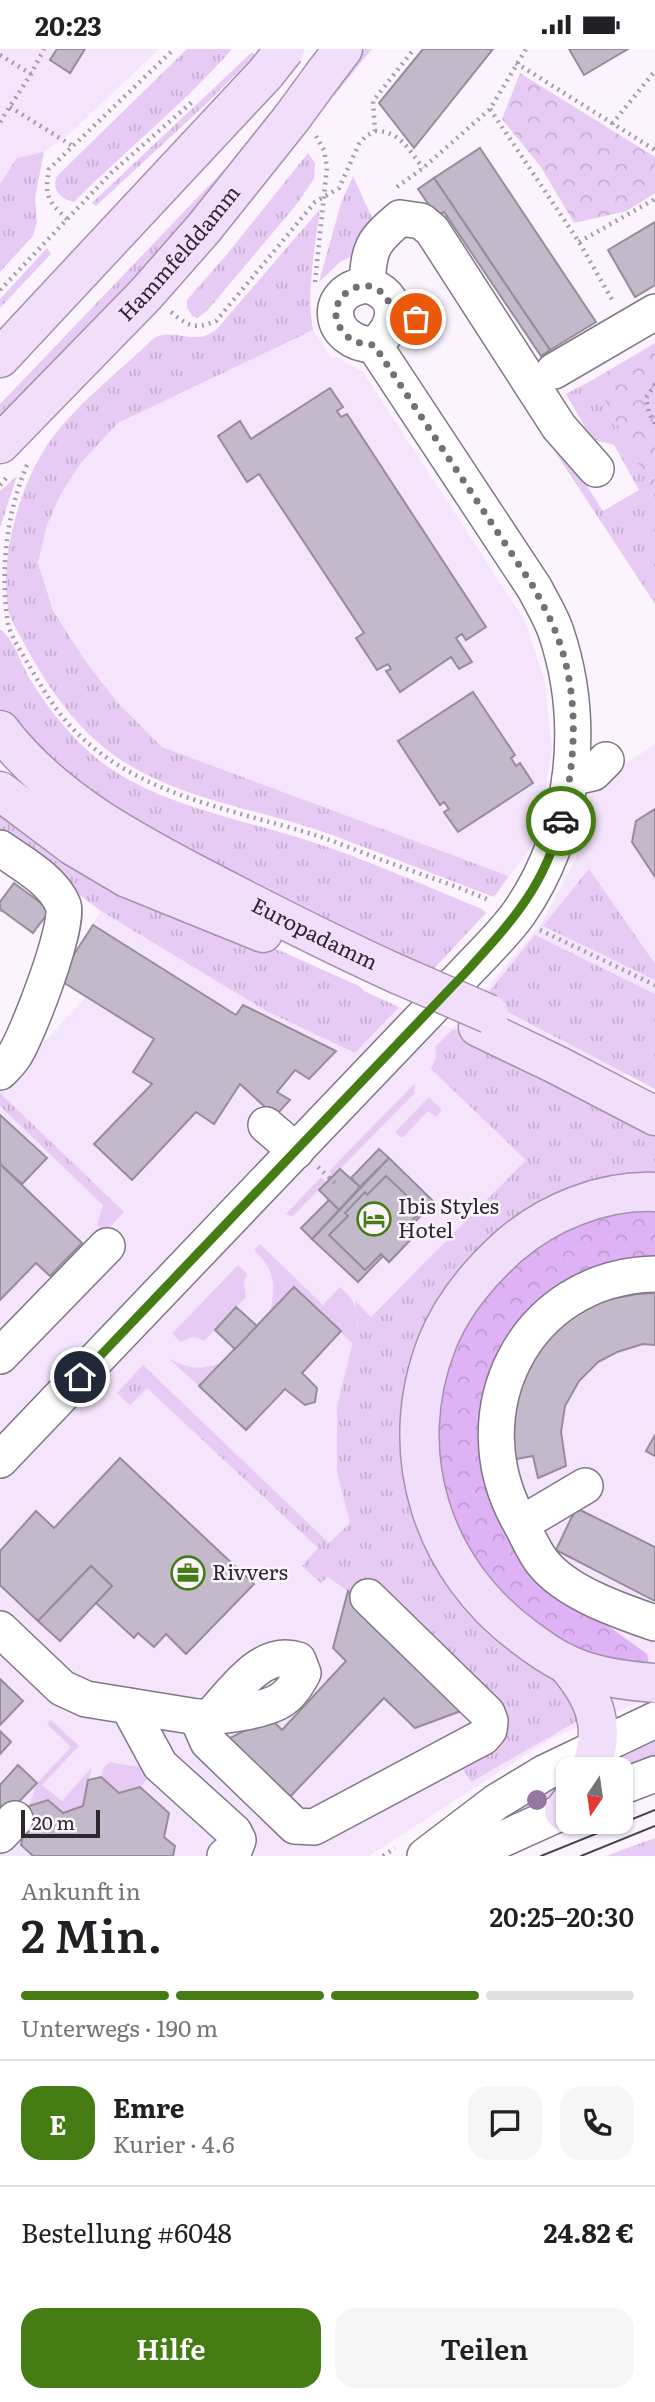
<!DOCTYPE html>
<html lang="de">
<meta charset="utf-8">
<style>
:root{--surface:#fff;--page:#f6f6f6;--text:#202124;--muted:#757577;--line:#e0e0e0;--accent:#457d14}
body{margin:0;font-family:Literata,serif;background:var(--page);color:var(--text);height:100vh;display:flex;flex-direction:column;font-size:26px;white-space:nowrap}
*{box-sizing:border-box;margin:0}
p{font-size:23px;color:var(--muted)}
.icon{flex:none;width:38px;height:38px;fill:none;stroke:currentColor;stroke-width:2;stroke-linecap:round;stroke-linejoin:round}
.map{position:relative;height:1807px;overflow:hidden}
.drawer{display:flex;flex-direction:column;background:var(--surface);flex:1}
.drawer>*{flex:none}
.needle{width:46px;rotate:193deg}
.buttons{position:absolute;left:556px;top:1708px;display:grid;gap:14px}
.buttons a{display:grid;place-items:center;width:77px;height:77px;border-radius:14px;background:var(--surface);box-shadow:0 2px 5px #0004;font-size:35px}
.scale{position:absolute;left:21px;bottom:18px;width:79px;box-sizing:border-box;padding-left:7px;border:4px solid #2d282f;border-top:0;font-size:19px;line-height:24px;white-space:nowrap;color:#2d282f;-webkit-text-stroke:5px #fbf4ff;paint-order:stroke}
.pin{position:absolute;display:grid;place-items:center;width:60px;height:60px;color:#fff;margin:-30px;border:4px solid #fff;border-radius:50%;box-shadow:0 2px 7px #0007}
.courier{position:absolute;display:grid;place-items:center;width:70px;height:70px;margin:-35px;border:5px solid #457d14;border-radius:50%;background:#fff;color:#222;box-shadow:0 2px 9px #0007}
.headline em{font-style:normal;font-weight:600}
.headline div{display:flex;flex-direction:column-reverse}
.headline{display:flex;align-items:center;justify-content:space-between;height:119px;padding:0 21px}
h1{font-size:46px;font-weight:600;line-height:52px}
.bar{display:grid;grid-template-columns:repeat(4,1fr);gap:10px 7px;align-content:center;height:84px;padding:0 21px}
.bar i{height:9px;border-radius:5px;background:var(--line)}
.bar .current{background:var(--accent)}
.bar p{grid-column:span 4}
.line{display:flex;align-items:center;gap:18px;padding:0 21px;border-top:2px solid var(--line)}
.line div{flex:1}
.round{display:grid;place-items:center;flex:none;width:74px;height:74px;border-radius:21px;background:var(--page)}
.primary-button{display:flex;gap:14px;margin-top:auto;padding:14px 21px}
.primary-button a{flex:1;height:80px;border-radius:21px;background:var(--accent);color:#fff;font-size:28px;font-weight:600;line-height:80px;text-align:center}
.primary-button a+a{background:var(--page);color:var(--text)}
.status{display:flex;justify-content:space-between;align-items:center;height:49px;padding:0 35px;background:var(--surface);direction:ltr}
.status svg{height:19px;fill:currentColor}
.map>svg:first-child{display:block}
</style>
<div class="status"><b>20:23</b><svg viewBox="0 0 49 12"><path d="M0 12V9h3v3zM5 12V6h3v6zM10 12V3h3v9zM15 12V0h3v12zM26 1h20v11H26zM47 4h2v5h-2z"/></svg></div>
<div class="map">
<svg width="655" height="1807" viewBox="0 0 655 1807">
<defs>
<pattern id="grass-tufts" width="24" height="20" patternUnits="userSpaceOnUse" patternTransform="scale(1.75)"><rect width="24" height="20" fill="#e7cbf5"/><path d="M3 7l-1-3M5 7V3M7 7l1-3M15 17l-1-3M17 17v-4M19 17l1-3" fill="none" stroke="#c6aed2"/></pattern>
<pattern id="forest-crowns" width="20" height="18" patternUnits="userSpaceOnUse" patternTransform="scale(1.75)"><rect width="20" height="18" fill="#dfb2f5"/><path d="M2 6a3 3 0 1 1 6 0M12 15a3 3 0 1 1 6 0" fill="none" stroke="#c099d2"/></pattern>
<pattern id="park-crowns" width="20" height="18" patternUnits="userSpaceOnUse" patternTransform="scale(1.75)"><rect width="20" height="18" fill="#e7cbf5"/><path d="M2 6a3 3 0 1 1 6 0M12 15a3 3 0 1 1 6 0" fill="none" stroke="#c6aed2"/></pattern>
</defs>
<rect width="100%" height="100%" fill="#fbf4ff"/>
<g fill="#f4e4fc">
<path d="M0,0H159L67,87L44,103L17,109L0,135Z"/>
<path d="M313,281L332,310L337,308L363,323L525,572L545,633L552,701L536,792L509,827L162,698L117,653L84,610L54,561L38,514L47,476L61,445L80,415L118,374Z"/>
<path d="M655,695V1004L585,1055L655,1092V1647L552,1689L369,1807H0V1040L86,948L58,930L101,862L266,962L355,1004L399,958L452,980L541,875L576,809L594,736Z"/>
</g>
<g fill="url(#grass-tufts)">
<path d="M187,0H232C184,55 126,101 74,153C61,150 51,141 57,127Z"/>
<path d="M365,0H372L334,47L332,42Z"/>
<path d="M252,3L255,6L205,56L96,157L92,154Z"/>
<path d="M44,103L35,149L37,173L33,187L0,223V135L17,109Z"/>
<path d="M241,103L121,253L0,377V355Z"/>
<path d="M308,104L315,114L314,130L296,156L207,262L197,269L192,267L187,258V251L228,204Z"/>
<path d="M353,127L374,173L358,204L340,213L319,233L341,154Z"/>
<path d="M320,160C315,199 306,242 313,281L118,374L80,415L61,445L47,476L38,514L53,561L84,610L117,653L162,698L509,827L494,848C434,826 375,801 315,780C251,759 179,749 121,711C77,682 48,639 24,594C18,583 11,572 8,560C0,509 18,441 46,398C74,356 118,324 154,289C177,278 193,299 217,280Z"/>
<path d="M47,199L51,205L0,259V250Z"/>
<path d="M594,330L641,420L655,442V555L544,386L541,365L603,462L639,441L614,396L571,384L565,376L585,378L566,345Z"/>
<path d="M17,427L0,479V442Z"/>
<path d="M0,580C16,593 20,614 30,630C47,658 70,687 95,708C153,755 233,768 303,790C364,809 423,836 482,860L486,864L429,925L269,851L80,742L19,683L0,659Z"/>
<path d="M0,763L194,873L281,902L359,937L364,942L399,958L355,1004L266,962L101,862L0,787Z"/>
<path d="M589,820L655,915V931L543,877Z"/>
<path d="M535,886L655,945V1040L483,950Z"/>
<path d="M453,980L536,1014L655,1076V1133L449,1245L555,1623L584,1668L471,1733L457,1710L499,1692L348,1542L328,1528L321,1534L302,1517L318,1499L147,1339L130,1356L117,1344L143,1316L329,1494L350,1474L337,1423V1357L358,1273L355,1252L371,1268L526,1111L431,1020L436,1008L435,998Z"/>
<path d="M0,1044L124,1163L105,1183L97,1176L103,1156L0,1057Z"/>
<path d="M655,1683V1709L621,1720H604L610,1703Z"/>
<path d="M569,1724V1733L560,1745L500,1779L492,1772Z"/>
<path d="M655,1789V1807H607L611,1805Z"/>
</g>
<path fill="url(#forest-crowns)" d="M655,1154V1215L495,1325L532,1522L647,1605L650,1620L562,1599L515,1568L447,1468L433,1362L469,1257L549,1183Z"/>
<g fill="url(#park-crowns)">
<path d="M520,24L655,108V144L627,162L574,174L541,118L502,70Z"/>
<path d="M655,294V442L641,421L594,330Z"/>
</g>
<g fill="#e7cbf5">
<path d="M415,1034L414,1045L333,1127L329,1122Z"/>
<path d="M429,1048L442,1061L436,1068L428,1062L402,1089L395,1083Z"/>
<path d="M321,1128L326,1133L293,1167L286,1165Z"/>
<path d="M260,1195L323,1256L340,1238C361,1258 360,1267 353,1295L294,1238L269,1265C277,1239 275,1220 254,1201Z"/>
<path d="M238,1216L247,1225L244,1232L246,1248L204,1292C195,1287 190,1287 181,1293L172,1285Z"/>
<path d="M168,1309C188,1320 201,1322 223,1313L199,1337Z"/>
<path d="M51,1671L79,1697L42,1736L62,1752L92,1718L83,1757L63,1764L48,1751L29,1757L37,1734L71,1698L47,1675Z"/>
<path d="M110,1713C125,1717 140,1716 154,1722L140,1738L119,1744L101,1728L104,1718Z"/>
</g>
<g fill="#c4b9ca" stroke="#978c9c" stroke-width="2">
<path d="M57,0H85L70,24L50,11Z"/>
<path d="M423,0H493L414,99L379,54Z"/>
<path d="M569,0H628L584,26Z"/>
<path d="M480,99L596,273L550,301L434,129Z"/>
<path d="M434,129L550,301L541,307L444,163L437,168L418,140Z"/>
<path d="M655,173V236L635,248L608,201Z"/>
<path d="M330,339L343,358L337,362L341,368L347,365L486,578L466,591L462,585L456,589L472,613L459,620L451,608L400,643L386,622L391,620L388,615L377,621L356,589L364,584L259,425L247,433L218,387L240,372L251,390Z"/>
<path d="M473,643L515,706L511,709L516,717L520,714L533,734L458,783L444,763L449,760L444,753L440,756L398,692Z"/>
<path d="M655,760V828L632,793L636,772Z"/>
<path d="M14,834L50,861L33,884L0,860V853Z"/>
<path d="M93,876L236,966L243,956L336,1002L309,1030L295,1021L277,1043L290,1051L275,1067L240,1035L214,1075L196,1063L132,1131L94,1095L152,1035L133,1023L154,990L58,930Z"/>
<path d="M0,1066L47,1109L22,1135L0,1115Z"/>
<path d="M379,1100L389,1109L360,1138L351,1129Z"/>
<path d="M389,1109L434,1153L409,1179L415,1186L389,1213L383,1207L358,1233L312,1190Z"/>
<path d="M0,1115L82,1194L50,1227L36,1214L0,1251Z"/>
<path d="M340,1120L360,1138L339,1161L319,1141Z"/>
<path d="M386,1127L422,1161L407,1177L415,1186L389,1213L381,1205L365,1221L329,1186L348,1167L345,1164L365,1143L367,1146Z"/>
<path d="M329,1151L339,1161L312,1190L301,1179Z"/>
<path d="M294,1238L341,1282L302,1324L317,1339L315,1353L305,1356L285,1340L246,1381L199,1337Z"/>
<path d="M655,1244V1296L643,1295L617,1303L598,1313L579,1332L565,1357L561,1383L566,1417L538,1429L533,1407L511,1411L516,1340L548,1287L577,1264L606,1251L637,1245Z"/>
<path d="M236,1258L257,1277L235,1300L215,1281Z"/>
<path d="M655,1386V1407L646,1402Z"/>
<path d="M120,1409L254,1535L186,1605L166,1585L154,1598L138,1584L134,1589L96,1554L112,1537L91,1517L38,1572L0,1536V1502L36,1462L54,1479Z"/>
<path d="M576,1459L655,1498V1552L556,1501Z"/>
<path d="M91,1517L112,1537L60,1592L38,1572Z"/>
<path d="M348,1542L469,1659L415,1679L384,1649L287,1751L226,1691L270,1669L282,1681L346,1612L333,1599Z"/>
<path d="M0,1630L23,1652L0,1676Z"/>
<path d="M0,1682L11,1693L0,1705Z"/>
<path d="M18,1716L37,1734L4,1768L0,1764V1736Z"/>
<path d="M101,1728L119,1744L140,1738L169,1764L164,1788L175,1797L173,1807H33L21,1796L29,1757L48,1751L63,1764L83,1757L88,1731Z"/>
</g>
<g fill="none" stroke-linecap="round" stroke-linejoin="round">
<defs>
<g id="minor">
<path d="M367,236C369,198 372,193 400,169L421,172L432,181L559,378L596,420"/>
<path d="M367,236C402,246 398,277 374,296C327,294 321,241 367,236Z"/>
<path d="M554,322L655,263"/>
<path d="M570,729L593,724L606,711"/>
<path d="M0,799C21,814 53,831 63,856C71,874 27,988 14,1007C10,1013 5,1018 0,1023"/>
<path d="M266,1076L296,1102"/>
<path d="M0,1307L107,1197"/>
<path d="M0,1411L466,923C484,904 504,885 519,864C575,783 587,675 556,583C551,568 542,554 535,540L374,296"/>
<path d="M585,1437L521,1475C457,1366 523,1228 655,1225"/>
<path d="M521,1475C528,1488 534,1503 543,1514C567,1544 620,1562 655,1574"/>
<path d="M0,1580L62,1639L86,1650L197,1668L208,1693L295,1777L314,1778L483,1688L489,1681L490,1672L487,1664L368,1548"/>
<path d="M128,1657L160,1716L234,1783L238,1791L235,1799L225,1807"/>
<path d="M197,1668C220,1668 258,1663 278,1653C290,1647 297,1635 303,1624L298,1611C261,1599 233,1644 210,1668"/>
<path d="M621,1738L655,1725"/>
<path d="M0,1786L15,1770"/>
<path d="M425,1807L496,1753L544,1724L655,1671"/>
<path d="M465,1807L569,1760"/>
</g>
<g id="major">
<path d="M324,25L343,0"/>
<path d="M0,309L266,24"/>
<path id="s1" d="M0,395L146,245L204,179L291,70"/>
<path id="s2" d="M0,681C52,749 127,789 201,828C266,862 331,895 397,925"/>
<path d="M0,742L73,797L127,829L263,884"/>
<path d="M478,978L557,1016L655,1067"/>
<path d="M655,1143C603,1141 548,1163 509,1197C479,1224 452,1256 437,1294C394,1404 432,1522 527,1590C539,1599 553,1609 567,1615C594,1628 626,1632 655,1634"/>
<path d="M566,1615C594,1647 608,1679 590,1720"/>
<path d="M564,1762L569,1755"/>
</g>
</defs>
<use href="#minor" stroke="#817787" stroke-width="38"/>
<use href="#major" stroke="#a690b0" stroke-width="41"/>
<g stroke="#a39da6" stroke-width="4.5" stroke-dasharray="2 5" stroke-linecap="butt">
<path d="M0,6L31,25"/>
<path d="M516,14L655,101"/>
<path d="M10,58L71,96"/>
<path d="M490,60L579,193L614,254"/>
<path d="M0,73L31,25L44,0"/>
<path d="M612,75L655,22"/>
<path d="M375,82C400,82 409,101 423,119"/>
<path d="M397,138L423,119L490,60L526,0"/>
<path d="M67,170C48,152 44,147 49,120L174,0"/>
<path d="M579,193L655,150"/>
<path d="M315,233L327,118L324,101L316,87"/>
<path d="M0,241L111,124L192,53"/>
<path d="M171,263C188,277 194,281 216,272L315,153L339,139L359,95L366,87L375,82L373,52L414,0"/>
<path d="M655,335L646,349L649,364L655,375"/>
<path d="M27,416C6,465 0,523 8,575C12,590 22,604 30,618C44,642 58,666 79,686C141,746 233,761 312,785C340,794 368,806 396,816C428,828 460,838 491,852"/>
<path d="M0,436L9,426"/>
<path d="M0,862L1,861"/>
<path d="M540,881L655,936"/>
<path d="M318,1118L335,1134"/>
<path d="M383,1807L395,1799"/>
</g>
<use href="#minor" stroke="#fff" stroke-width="35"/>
<use href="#major" stroke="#f1defa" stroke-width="38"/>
<g stroke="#49444b" stroke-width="2">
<path d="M541,1807L655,1761"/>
<path d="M581,1807L655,1777"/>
</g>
<defs>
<g id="major-bridge">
<path d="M266,24L285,0"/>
<path d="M291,70L324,25"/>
<path d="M397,925L489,965"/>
</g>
</defs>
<use href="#major-bridge" stroke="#a690b0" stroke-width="41" stroke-linecap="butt"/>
<use href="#major-bridge" stroke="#f1defa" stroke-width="38"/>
</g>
<circle fill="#9675a3" cx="537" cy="1751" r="10"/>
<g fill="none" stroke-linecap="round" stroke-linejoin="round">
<path stroke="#756f78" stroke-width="7" stroke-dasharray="0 12.6" d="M416,270L406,264H393C379,211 318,246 341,280C349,292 359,295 374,296L535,540C541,553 549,566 554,579C580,640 577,709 561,772"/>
<path stroke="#457d14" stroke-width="9" d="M80,1328L466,923C511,873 544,839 561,772"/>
</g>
<defs>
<symbol id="hotel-ring" viewBox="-11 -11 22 22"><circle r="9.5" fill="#fbf4ff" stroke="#457d14" stroke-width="1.5"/><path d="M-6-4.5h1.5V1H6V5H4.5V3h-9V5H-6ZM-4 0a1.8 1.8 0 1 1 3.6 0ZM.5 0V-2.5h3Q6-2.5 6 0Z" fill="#457d14"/></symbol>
<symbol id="office-ring" viewBox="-11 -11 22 22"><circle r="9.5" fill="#fbf4ff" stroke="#457d14" stroke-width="1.5"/><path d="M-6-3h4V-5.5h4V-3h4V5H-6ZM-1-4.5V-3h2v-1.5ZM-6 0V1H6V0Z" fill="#457d14"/></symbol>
</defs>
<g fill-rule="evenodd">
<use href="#hotel-ring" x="355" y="1151" width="38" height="38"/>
<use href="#office-ring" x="169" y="1505" width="38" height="38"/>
</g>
<g text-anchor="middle" stroke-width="5" stroke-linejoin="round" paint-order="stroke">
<g font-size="21" fill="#2d282f" stroke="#fbf4ff">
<text dy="7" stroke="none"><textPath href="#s1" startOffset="262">Hammfelddamm</textPath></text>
<text dy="7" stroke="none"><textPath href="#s2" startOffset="378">Europadamm</textPath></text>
</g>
<g font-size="21" fill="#2d282f" stroke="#fbf4ff" text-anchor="start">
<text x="398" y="1165">Ibis Styles<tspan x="398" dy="24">Hotel</tspan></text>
<text x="212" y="1531">Rivvers</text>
</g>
</g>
</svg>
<div class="buttons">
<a><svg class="needle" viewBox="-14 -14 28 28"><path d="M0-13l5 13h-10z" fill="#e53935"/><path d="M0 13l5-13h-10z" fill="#757577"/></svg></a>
</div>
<div class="scale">20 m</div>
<div class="pin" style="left:416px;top:270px;background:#ea580c"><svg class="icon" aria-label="bag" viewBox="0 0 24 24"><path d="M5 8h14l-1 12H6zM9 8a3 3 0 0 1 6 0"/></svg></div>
<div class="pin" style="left:80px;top:1328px;background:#1f2937"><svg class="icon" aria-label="home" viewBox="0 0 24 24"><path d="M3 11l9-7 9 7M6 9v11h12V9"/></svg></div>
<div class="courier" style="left:561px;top:772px"><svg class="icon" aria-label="car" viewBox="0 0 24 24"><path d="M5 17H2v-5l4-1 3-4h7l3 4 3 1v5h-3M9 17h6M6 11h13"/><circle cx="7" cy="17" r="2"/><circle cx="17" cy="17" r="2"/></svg></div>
</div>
<section class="drawer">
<div class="headline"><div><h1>2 Min.</h1><p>Ankunft in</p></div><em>20:25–20:30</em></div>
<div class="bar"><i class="current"></i><i class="current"></i><i class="current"></i><i></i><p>Unterwegs · 190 m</p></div>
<div class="line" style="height:126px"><b class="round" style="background:var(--accent);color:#fff">E</b><div><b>Emre</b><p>Kurier · 4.6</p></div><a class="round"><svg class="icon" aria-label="chat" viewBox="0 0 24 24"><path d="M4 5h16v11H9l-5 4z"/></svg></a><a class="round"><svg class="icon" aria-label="phone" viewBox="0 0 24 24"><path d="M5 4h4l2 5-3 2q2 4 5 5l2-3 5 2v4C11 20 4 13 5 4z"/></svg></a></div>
<div class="line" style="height:91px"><div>Bestellung #6048</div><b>24.82 €</b></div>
<div class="primary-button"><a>Hilfe</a><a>Teilen</a></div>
</section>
